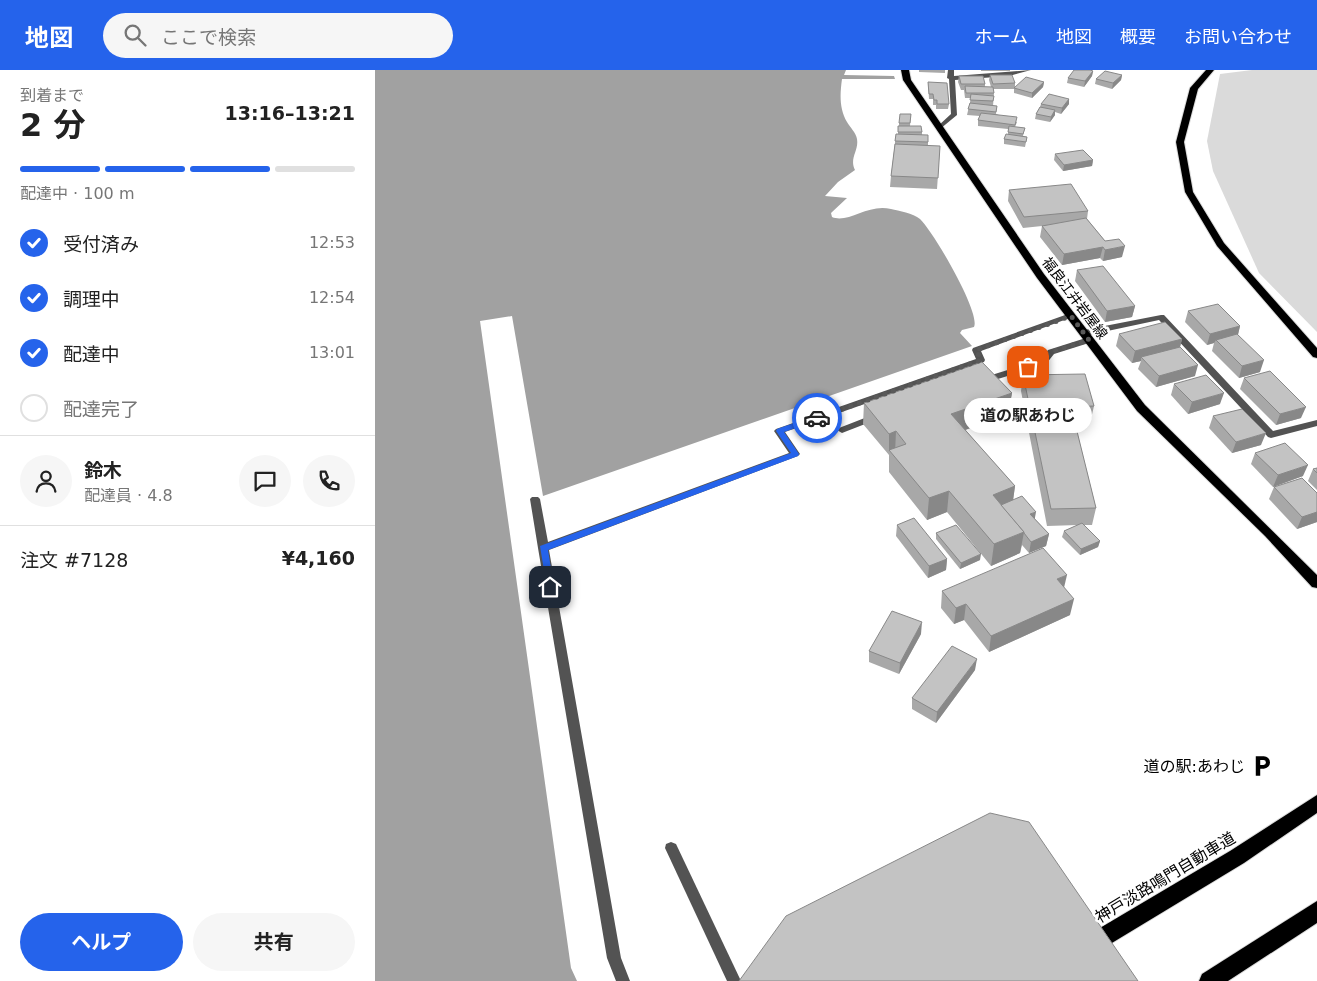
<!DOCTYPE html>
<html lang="ja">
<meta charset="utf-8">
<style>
:root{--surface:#fff;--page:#f6f6f6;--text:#222;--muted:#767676;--line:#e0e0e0;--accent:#2563eb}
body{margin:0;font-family:"DejaVu Sans","Noto Sans JP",sans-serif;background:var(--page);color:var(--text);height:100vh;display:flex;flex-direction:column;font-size:19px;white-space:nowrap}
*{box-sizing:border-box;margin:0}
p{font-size:16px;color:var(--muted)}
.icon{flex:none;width:28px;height:28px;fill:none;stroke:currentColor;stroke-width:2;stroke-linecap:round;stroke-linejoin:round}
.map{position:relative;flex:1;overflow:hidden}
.drawer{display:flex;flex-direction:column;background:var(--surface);width:375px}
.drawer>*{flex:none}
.pin{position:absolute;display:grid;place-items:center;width:42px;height:42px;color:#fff;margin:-21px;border-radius:10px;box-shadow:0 2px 8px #0006}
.courier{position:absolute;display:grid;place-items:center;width:50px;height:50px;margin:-25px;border:4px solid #2563eb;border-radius:50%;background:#fff;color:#222;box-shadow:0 1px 6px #0007}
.bubble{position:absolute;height:35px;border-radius:18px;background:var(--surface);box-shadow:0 2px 12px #0003;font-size:16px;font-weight:700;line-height:35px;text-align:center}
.overview em{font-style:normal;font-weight:700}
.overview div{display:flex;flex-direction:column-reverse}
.overview{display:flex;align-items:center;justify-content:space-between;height:85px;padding:0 20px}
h1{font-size:32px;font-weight:700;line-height:38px}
.bar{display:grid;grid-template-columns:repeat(4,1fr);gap:8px 5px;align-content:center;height:60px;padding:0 20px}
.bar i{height:6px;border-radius:4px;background:var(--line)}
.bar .current{background:var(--accent)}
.bar p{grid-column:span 4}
.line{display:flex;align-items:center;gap:12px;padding:0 20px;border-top:1px solid var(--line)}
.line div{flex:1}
.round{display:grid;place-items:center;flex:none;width:52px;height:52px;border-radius:26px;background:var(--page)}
ol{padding:0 20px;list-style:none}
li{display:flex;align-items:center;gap:15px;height:55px}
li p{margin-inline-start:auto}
li .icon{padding:5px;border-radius:50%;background:var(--accent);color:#fff;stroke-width:4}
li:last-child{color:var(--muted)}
li i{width:28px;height:28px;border:2px solid var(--line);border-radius:50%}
.cta{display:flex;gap:10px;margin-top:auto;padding:10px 20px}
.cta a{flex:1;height:58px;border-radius:30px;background:var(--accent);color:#fff;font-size:20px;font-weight:700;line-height:58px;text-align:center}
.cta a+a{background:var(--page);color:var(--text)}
header{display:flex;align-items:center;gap:30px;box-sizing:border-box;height:70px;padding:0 25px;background:var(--accent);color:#fff}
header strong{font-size:24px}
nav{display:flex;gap:28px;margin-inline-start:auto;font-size:18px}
.search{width:350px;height:45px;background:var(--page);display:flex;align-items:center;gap:12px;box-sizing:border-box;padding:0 18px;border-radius:28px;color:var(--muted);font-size:19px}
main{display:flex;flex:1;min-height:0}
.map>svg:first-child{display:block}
</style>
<header>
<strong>地図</strong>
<div class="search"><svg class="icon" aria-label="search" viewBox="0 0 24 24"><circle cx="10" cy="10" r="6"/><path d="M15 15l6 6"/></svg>ここで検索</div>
<nav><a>ホーム</a><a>地図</a><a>概要</a><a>お問い合わせ</a></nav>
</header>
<main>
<section class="drawer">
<div class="overview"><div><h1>2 分</h1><p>到着まで</p></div><em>13:16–13:21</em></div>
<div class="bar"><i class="current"></i><i class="current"></i><i class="current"></i><i></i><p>配達中 · 100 m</p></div>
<ol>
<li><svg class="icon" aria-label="check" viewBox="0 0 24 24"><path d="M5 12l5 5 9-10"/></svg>受付済み<p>12:53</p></li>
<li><svg class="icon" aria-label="check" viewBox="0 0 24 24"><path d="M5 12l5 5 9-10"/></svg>調理中<p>12:54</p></li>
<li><svg class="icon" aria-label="check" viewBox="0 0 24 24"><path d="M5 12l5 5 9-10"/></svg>配達中<p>13:01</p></li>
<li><i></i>配達完了</li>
</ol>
<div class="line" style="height:90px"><a class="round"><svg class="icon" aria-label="person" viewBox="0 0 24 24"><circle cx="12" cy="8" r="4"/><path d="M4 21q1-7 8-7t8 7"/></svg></a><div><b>鈴木</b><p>配達員 · 4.8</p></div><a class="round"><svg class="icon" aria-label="chat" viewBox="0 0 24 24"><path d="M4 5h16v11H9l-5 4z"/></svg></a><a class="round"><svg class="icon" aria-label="phone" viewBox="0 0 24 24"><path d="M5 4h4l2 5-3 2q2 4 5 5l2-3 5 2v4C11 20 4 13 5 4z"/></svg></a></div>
<div class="line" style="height:65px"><div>注文 #7128</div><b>¥4,160</b></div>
<div class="cta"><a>ヘルプ</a><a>共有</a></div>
</section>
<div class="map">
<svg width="942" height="911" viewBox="0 0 942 911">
<rect width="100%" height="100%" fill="#fff"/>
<path fill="#dadada" d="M877,0H942V262L884,203L838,101L832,71L845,4Z"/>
<path fill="#a1a1a1" d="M0,0H471L469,5L519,6L520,9H467C465,24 464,38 472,52C475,57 481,63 482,69C484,81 474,88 480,100L463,112L450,126L472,128L456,143L457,147C473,154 493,133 516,139C524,141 538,143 545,149C558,161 606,243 599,257L587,260L585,263L597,276L168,426L137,246L105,251L196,898L202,911H0Z"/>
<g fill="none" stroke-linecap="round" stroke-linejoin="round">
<defs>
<g id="primary">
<path d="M526,0H534L536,10L669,204L770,335L942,505V518L937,517L890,466L762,341L662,208L528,10Z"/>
<path d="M831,0H839L823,19L809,72L818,122L849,173L942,278V288L938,287L842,176L810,122L801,72L815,18Z"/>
</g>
<g id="motorway">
<path d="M942,725V743L869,793L722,882L715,885L708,882L705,875L708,868L855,781Z"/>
<path d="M942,831V853L853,911H824L827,904Z"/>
</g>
</defs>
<use href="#primary" stroke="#dbdbdb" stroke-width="2"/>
<use href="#motorway" stroke="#dbdbdb" stroke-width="2"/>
<g fill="#535353" fill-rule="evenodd">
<path d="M693,244H696L700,246L606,281L610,290L609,292L410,362L425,384L423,386L174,480L246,888L255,911H241L232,888L163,478L155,429L157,427H163L165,429L173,472L414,383L399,361L401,359L601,289L597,280L598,278Z"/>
<path d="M714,267L717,268V272L679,284L671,294L610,313L606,310L607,308L665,290L673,280Z"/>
<path d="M500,344L503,345L505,347L503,349L467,363L462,360L464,358Z"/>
<path d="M296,772L301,774L366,911H352L290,778L291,774Z"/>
</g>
<g fill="#535353" fill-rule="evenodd">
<path d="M573,0H579V6L656,0L634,6L580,10L582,45L565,59L562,57L563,56L576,44L574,9L572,8Z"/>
<path d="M786,245H789L898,361L942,350V356L896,368L893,367L784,250L709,266L705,263L709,260Z"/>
</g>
<use href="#primary" fill="#000" fill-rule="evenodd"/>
<use href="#motorway" fill="#000" fill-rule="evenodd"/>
</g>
<g fill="#a8a8a8">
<path d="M544,0H570V3L544,2Z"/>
<rect x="606" y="0" width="29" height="1"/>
<path d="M718,1L717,6L709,17L692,13L693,8Z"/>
<path d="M615,5L640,13V18L669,12L668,17L657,28L639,23V19H618L619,23L618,36H622L621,44L642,52L640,57L650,58L648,66L652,67L650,77L629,74V69L633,64V59L603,56V50L605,46L592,45L596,28H590L589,20H586L583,12L584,6L610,14V17H616L614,10Z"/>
<path d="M747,5L746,10L737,19L720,14L721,9Z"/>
<path d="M553,12L574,34L573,39H561V35H558V29H554Z"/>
<path d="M694,29V34L686,44L680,42V45L675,52L660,49L661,44L665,37L666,34Z"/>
<path d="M536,44L535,56L547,62V65H553V76H565L562,119L515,117L516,106L521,64H523V56H524V53Z"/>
<path d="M680,84L718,90L717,96L688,101L679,90Z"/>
<path d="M634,120L713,141L712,149L730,171L747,187L728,191L725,188L687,195L665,167L667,156L648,158L633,131Z"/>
<path d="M702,200L760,236L757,247L730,252L700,211Z"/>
<path d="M813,241L865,256L863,265L885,302L864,308L837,281L839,273L832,275L810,252Z"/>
<path d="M744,264L807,269L805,277L820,306L781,317L763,299L766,291L757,293L741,276Z"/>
<path d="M648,305L719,336L715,353L700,354L721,438L717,455H709L725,471L723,477L705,485L687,467L689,461L703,455L672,456L646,321Z"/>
<path d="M869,308L926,348L901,355L865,319Z"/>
<path d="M799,314L845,334L813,344L796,325Z"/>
<path d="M637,323L633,344L590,360L640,416L638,430L660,449L674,464L671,476L654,483L647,475L645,483L616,496L572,442L552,450L514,402V385L488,354L489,333Z"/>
<path d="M838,346L886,375L857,383L834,358Z"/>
<path d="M880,383L928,406L898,417L876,394Z"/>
<path d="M942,398V420L933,411L938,399Z"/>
<path d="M899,417L942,423V452L922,459L894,429Z"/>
<path d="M522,455L572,489L571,500L553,508L521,466Z"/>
<path d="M561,463L605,490L585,499L561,469Z"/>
<path d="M689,517L695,545L614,582L589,550L579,554L566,538L567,521Z"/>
<path d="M546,564L524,604L494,592V581Z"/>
<path d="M600,600L561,653L537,639V628Z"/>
</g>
<g fill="#888">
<path d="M718,1L717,6L709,17L710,11Z"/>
<path d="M747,5L746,10L737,19L738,13Z"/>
<path d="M669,12L668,17L657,28V23Z"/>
<path d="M694,29V34L686,44L687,38Z"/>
<path d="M680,40V45L675,52L676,47Z"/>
<path d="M718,90L717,96L688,101L689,95Z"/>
<path d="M750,176L747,187L728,191L730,180Z"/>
<path d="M728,177L725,188L687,195L689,184Z"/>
<path d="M760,236L757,247L730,252L732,241Z"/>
<path d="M865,256L862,268L841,270L839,273L832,275L835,264Z"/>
<path d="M807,269L804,281L766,287V291L757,293L760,281Z"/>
<path d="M889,290L885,302L864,308L867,296Z"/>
<path d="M823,295L820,306L781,317L784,306Z"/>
<path d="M637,323L633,344L574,366L576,344Z"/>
<path d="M849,323L845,334L813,344L817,332Z"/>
<path d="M931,337L926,348L901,355L905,344Z"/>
<path d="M521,361L520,383L514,380V385V364Z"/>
<path d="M891,363L886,375L857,383L861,372Z"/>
<path d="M933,395L928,406L898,417L903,405Z"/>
<path d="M640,416L637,438L625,435L618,425Z"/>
<path d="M574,421L572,442L552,450L554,428Z"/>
<path d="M661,442L659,453L655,444Z"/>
<path d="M942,442V452L922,459L927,447Z"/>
<path d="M649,462L645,483L616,496L619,474Z"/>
<path d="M674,464L671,476L654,483L656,472Z"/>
<path d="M725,471L723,477L705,485L706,479Z"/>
<path d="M606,484L605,490L585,499L586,493Z"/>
<path d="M572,489L571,500L553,508L554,496Z"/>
<path d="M692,505L688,522L682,509Z"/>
<path d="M699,529L695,545L614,582L616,566Z"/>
<path d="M591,534L589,550L579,554L581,538Z"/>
<path d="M547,552L546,564L524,604L525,593Z"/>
<path d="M602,589L600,600L561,653L562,642Z"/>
</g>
<g fill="#c3c3c3" stroke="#888">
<path d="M699,0H715L718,1L710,11L693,8Z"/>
<path d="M730,1L747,5L738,13L721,9Z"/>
<path d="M615,5H637L640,13L618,14Z"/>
<path d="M584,6H608L610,14H586Z"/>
<path d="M651,7L669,12L657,23L639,18Z"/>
<path d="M553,12L572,13L574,34H562V30H559L558,24H554Z"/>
<path d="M590,16L618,17L619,23H591Z"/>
<path d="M596,24L619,26L618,31L595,30Z"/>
<path d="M674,24L694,29L687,38L666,34Z"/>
<path d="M595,33L622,36L621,42L593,39Z"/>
<path d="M665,37L680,40L676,47L661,44Z"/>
<path d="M606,43L642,47L640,55L603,50Z"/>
<path d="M525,44H536L535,53H524Z"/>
<path d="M523,56H546L547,62H523Z"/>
<path d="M634,56L650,58L648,64L633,62Z"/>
<path d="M521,64L553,65V72L520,71Z"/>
<path d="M631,64L652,67L651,72L629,69Z"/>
<path d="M520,74L565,76L563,108L516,106Z"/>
<path d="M708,80L718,90L689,95L680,84Z"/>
<path d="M696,114L713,141L649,147L634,120Z"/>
<path d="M711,148L730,171L744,169L750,176L730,180L728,177L689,184L667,156Z"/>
<path d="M728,196L760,236L732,241L702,200Z"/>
<path d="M843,234L865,256L835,264L813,241Z"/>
<path d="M790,252L807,269L760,281L744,264Z"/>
<path d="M862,264L889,290L867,296L841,270Z"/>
<path d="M805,277L823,295L784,306L766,287Z"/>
<path d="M607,292L637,323L576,344L640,416L618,425L649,462L619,474L574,421L554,428L514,380L531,374L521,361L514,364L489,333Z"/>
<path d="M895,301L931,337L905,344L869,308Z"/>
<path d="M710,304L719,336L696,337L721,438L676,439L648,305Z"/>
<path d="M831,305L849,323L817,332L799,314Z"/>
<path d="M867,339L891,363L861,372L838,346Z"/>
<path d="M910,373L933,395L903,405L880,383Z"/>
<path d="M942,398V403L938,399Z"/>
<path d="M927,408L942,423V442L927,447L899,417Z"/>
<path d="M647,426L661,442L655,444L674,464L656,472L649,463V462L626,435Z"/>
<path d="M539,448L572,489L554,496L522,455Z"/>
<path d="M707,453L725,471L706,479L689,461Z"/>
<path d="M581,455L606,484L586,493L561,463Z"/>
<path d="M668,478L692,505L682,509L699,529L616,566L591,534L581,538L567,521Z"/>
<path d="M517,541L547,552L525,593L494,581Z"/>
<path d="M577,576L602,589L562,642L537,628Z"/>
<path d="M615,743L654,752L763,911H364L411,846Z"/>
</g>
<path fill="#2563eb" d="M442,345L445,348L444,350L409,362L424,384L423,386L173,480L179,517L178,519H172L165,476L416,383L401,361L402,359Z"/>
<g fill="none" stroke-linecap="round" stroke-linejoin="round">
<path stroke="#595959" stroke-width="5" stroke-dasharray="0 9" d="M442,348L606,290L601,280L696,246L714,270L676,282L668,292L653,297"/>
</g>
<defs>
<symbol id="parking-bare" viewBox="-9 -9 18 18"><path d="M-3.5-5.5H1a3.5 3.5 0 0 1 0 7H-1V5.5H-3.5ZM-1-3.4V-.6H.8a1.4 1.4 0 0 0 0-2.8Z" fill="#000" stroke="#fff" stroke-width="2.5" paint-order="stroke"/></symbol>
</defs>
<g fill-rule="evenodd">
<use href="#parking-bare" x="871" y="680" width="32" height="32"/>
</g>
<g text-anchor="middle" stroke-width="5" stroke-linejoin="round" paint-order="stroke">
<g font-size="14" fill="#000" stroke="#fff">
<text transform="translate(700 228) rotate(53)" y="5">福良江井岩屋線</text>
</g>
<g font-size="16" fill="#000" stroke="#fff" text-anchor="end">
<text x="870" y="702">道の駅:あわじ</text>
</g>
<g font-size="16" fill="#000" stroke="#fff">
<text transform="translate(790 807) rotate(-31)" y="6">神戸淡路鳴門自動車道</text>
</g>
</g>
</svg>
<div class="pin" style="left:653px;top:297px;background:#ea580c"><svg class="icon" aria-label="bag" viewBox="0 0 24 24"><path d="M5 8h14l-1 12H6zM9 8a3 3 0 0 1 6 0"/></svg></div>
<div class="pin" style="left:175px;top:517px;background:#1f2937"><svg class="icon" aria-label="home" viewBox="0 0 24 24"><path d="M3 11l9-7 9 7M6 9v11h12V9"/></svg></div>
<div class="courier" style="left:442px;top:348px"><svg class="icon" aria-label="car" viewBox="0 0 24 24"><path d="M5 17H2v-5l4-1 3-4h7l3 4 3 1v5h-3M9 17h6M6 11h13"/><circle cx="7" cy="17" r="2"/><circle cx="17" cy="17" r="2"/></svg></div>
<div class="bubble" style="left:589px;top:328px;width:128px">道の駅あわじ</div>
</div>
</main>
